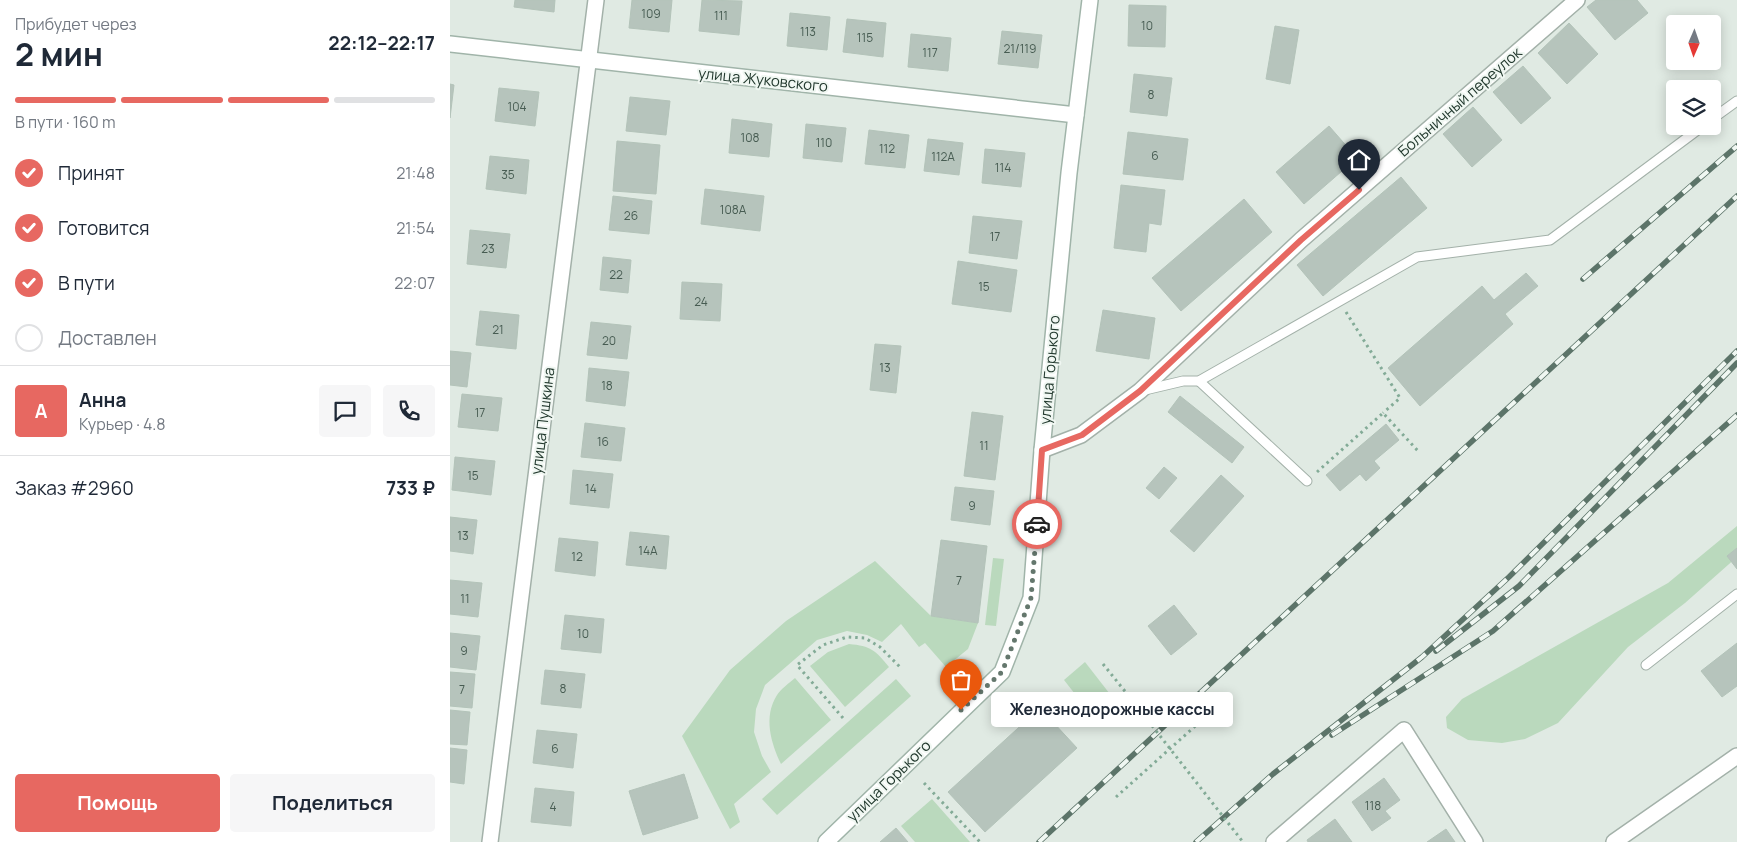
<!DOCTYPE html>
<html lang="ru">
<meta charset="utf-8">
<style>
:root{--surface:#fff;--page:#f6f6f7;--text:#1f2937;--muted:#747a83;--line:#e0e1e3;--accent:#e76861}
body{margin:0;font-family:Manrope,sans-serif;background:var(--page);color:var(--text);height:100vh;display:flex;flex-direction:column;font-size:19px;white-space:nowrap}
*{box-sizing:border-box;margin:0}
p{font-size:16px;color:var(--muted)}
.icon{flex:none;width:28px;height:28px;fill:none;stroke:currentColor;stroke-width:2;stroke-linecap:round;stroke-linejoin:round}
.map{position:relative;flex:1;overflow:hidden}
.sheet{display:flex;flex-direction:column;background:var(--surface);width:450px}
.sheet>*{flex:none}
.needle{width:32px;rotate:182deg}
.buttons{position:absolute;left:1216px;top:15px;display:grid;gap:10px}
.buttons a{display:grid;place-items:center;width:55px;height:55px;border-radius:5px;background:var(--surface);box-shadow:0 2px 12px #0003;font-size:25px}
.pin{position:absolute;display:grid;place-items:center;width:42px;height:42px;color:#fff;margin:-51px -21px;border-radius:50% 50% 50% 0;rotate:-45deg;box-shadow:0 0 5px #0007}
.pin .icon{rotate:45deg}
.courier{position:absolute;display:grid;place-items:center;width:50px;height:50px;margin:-25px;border:4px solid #e76861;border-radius:50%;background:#fff;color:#222;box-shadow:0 1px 6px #0007}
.bubble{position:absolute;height:35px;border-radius:5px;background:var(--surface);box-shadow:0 2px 12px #0003;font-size:16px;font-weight:700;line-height:35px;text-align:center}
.head em{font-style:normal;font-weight:700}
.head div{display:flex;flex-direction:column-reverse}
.head{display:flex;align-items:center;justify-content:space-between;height:85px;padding:0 15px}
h1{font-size:32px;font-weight:700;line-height:38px}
.bar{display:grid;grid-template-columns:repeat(4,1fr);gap:8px 5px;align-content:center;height:60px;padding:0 15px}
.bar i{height:6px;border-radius:4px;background:var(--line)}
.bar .active{background:var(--accent)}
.bar p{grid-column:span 4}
.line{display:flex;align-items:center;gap:12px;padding:0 15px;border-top:1px solid var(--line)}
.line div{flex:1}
.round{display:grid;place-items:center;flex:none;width:52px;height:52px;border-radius:5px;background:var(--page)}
ol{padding:0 15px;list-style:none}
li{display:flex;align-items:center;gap:15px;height:55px}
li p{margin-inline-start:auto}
li .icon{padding:5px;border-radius:50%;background:var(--accent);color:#fff;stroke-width:4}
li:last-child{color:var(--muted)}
li i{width:28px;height:28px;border:2px solid var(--line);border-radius:50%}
.primary-button{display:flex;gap:10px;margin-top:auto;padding:10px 15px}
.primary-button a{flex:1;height:58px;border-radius:5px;background:var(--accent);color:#fff;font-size:20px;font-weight:700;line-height:58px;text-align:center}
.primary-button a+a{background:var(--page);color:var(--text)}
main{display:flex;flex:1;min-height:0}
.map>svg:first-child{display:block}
</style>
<main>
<section class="sheet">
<div class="head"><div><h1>2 мин</h1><p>Прибудет через</p></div><em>22:12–22:17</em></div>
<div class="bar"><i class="active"></i><i class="active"></i><i class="active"></i><i></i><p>В пути · 160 m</p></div>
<ol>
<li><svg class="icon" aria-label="check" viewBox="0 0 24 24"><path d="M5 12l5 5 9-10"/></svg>Принят<p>21:48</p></li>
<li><svg class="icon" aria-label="check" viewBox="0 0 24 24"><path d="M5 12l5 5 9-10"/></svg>Готовится<p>21:54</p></li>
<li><svg class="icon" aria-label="check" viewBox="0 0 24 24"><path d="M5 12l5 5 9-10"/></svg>В пути<p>22:07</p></li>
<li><i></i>Доставлен</li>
</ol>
<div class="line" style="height:90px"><b class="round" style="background:var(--accent);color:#fff">А</b><div><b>Анна</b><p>Курьер · 4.8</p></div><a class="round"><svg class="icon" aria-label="chat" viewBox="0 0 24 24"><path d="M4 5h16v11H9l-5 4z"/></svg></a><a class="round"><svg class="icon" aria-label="phone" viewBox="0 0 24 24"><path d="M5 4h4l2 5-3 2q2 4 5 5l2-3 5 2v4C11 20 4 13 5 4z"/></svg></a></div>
<div class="line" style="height:65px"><div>Заказ #2960</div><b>733 ₽</b></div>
<div class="primary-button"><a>Помощь</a><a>Поделиться</a></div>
</section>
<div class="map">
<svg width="1287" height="842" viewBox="0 0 1287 842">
<rect width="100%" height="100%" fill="#e0eae3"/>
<g fill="#bad9bd">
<path d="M1287,526V557L1235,603L1178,647L1108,723L1075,739L1052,743L1018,740L997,728L996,717L1012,699L1218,583Z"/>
<path d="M543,558L554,559L546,626L535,625Z"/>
<path d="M425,561L481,616L528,623L518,649L496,667L475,643L469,647L451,624L432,642L417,635L397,631L367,640L315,685L306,709L304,732L312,756L321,772L284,804L290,822L280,829L232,736L280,670L336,621Z"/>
<path d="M399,644C421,646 425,650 439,667L395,707L360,666L378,652Z"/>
<path d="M635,662L670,707L650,726L614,680Z"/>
<path d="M345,678L381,720L331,764C321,743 313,717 327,695C331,689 339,683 345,678Z"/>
<path d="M446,679L461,696L327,815L312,799Z"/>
<path d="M482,799L520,842H465L451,826Z"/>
</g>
<g fill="#b6c4bc" stroke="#b3c3b9">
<path d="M65,0H105L104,12L64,7Z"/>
<path d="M182,0H222L219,32L179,28Z"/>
<path d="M252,0L292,1L289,35L249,31Z"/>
<path d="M1146,0H1187L1198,13L1165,40L1137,7Z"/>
<path d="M679,5L716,6L715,47L678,46Z"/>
<path d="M340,13L380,17L377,50L337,46Z"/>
<path d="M397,19L436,23L433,57L393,52Z"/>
<path d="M1119,23L1148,54L1117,84L1088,53Z"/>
<path d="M825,26L849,30L840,84L816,79Z"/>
<path d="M552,31L592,35L588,68L548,64Z"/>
<path d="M461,34L501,38L498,71L458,67Z"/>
<path d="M1073,66L1101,98L1071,124L1043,92Z"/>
<path d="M684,74L722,78L717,116L680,112Z"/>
<path d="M0,84L4,85L0,118Z"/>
<path d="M49,88L89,92L85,126L45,121Z"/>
<path d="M180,97L220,101L216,135L176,131Z"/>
<path d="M1023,107L1052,140L1022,167L993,134Z"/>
<path d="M282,119L322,124L319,157L279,153Z"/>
<path d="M356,124L396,128L392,162L353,158Z"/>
<path d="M879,126L907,158L854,204L826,172Z"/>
<path d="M419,130L459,135L455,168L415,164Z"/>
<path d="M678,132L738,139L733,180L673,174Z"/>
<path d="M478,139L513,143L509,175L474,171Z"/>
<path d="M167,141L210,145L206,194L163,191Z"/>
<path d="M535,149L575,153L571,187L532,183Z"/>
<path d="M40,156L79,160L76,194L36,189Z"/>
<path d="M951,177L977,208L873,296L847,265Z"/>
<path d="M671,185L715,190L711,225L699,223L696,252L664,248Z"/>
<path d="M255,189L314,196L310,231L251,224Z"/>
<path d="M163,196L202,201L199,234L159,230Z"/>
<path d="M794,199L822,232L731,311L702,278Z"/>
<path d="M523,216L572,221L567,259L519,253Z"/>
<path d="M20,230L60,234L56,268L17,264Z"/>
<path d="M153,257L181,260L178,293L150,290Z"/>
<path d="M508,261L567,270L561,312L502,304Z"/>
<path d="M1076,273L1088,286L1055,314L1063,324L970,406L938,368L1032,286L1044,300Z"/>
<path d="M232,282L272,284L270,321L230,319Z"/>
<path d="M653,310L705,318L699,359L646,351Z"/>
<path d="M30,311L69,315L66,349L26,345Z"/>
<path d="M141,322L181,326L177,359L137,355Z"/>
<path d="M425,344L451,346L446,393L420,390Z"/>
<path d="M0,351L21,353L17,387L0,385Z"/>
<path d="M139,368L179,372L175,406L136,401Z"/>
<path d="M12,394L52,398L48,431L8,427Z"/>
<path d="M730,396L794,447L782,463L718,412Z"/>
<path d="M522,412L553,416L545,480L514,476Z"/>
<path d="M135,423L175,428L171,461L131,457Z"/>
<path d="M936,424L949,440L924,461L930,468L916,481L910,474L890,491L876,475Z"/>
<path d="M5,457L45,461L41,495L2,490Z"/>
<path d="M714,467L727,478L709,499L696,488Z"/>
<path d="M123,470L163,474L159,508L120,504Z"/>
<path d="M771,475L794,496L744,552L720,531Z"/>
<path d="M505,487L544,491L540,525L501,520Z"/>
<path d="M0,517L27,520L23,554L0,551Z"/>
<path d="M180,532L219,536L216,569L176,565Z"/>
<path d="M109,538L148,542L145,576L105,571Z"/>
<path d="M491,540L537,546L528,623L481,616Z"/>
<path d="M1287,548V569L1277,556Z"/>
<path d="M0,580L32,583L28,617L0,614Z"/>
<path d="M724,605L747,634L721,655L698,626Z"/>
<path d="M115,615L154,619L151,653L111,649Z"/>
<path d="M0,633L30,636L26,670L0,667Z"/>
<path d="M1287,643V686L1272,697L1251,671Z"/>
<path d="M95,670L135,674L131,708L91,704Z"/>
<path d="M0,672L25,674L22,708L0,706Z"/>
<path d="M590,708L627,748L535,832L498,792Z"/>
<path d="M0,710L20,712L17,745L0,744Z"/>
<path d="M87,730L127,734L123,768L83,763Z"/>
<path d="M0,748L17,750L14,784L0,782Z"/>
<path d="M234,774L248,818L193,835L179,791Z"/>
<path d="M934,778L950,800L935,811L941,818L922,831L902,802Z"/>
<path d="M85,788L124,792L121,826L81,822Z"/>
<path d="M885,819L902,842H858L857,840Z"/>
<path d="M446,828L458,842H430Z"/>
<path d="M996,829L1005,842H977Z"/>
</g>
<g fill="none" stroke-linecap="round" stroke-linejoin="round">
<defs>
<g id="lane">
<path d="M1262,119L1287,101"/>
<path d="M749,381L857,481"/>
<path d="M695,390L733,381H749L967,257L1100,240L1253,126"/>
<path d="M1196,665L1287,594"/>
</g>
<g id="street">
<path d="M592,450L631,435L690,391L851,240L1127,0"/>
<path d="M40,842L146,0"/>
<path d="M824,842L954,730L1025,842"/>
<path d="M1164,842L1287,756"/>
</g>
<g id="secondary">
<path d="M0,44L626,115"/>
<path d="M376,842L552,672L581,598L592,450L619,173L640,0"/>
</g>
</defs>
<use href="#lane" stroke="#a3b1a9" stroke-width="11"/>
<use href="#street" stroke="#a3b1a9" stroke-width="18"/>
<use href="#secondary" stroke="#a0b4a9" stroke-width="18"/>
<g stroke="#83ab97" stroke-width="3" stroke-dasharray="2.5 4" stroke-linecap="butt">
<path d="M896,312L950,398L933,413"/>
<path d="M867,472L933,413L968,451"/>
<path d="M653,664L678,695"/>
<path d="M393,718L347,665L373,645L397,637L415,638L430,647L450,667"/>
<path d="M474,783L530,842"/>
<path d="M666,797L780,695"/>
</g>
<use href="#lane" stroke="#fff" stroke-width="9"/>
<use href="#street" stroke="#fff" stroke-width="15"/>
<use href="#secondary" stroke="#fff" stroke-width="15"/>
<defs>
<g id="rail">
<path d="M1133,279L1287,146"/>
<path d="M986,651L1069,586L1287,363"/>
<path d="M882,735L1043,631L1287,415"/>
<path d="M589,842L1287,196"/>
<path d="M746,842L823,774L972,657L1059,577L1287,351"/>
</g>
</defs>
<use href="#rail" stroke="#5c7469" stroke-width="5.5"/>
<use href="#rail" stroke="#f0f7f2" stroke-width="4" stroke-dasharray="11" stroke-linecap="butt"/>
<path stroke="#83ab97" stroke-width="3" stroke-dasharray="2.5 4" stroke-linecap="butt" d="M678,695L793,842"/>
</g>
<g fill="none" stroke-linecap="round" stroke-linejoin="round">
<path stroke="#64776d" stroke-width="5" stroke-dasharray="0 9" d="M511,710L552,672L581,598L587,524"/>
<path stroke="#e76861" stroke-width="6" d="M587,524L592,450L632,435L690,391L851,240L909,190"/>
</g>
<g text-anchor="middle" stroke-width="4" stroke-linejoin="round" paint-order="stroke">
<g font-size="12" fill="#475c52">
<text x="201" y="18">109</text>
<text x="271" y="20">111</text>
<text x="697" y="30">10</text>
<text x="358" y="36">113</text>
<text x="415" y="42">115</text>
<text x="570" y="53">21/119</text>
<text x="480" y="57">117</text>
<text x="701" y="99">8</text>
<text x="67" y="111">104</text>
<text x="300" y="142">108</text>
<text x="374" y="147">110</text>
<text x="437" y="153">112</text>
<text x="705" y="160">6</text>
<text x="493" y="161">112А</text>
<text x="553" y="172">114</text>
<text x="58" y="179">35</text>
<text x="283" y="214">108А</text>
<text x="181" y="220">26</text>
<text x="545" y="241">17</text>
<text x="38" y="253">23</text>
<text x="166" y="279">22</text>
<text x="534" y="291">15</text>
<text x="251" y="306">24</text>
<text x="48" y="334">21</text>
<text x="159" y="345">20</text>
<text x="435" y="372">13</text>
<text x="157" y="390">18</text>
<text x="30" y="417">17</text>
<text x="153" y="446">16</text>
<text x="534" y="450">11</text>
<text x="23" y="480">15</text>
<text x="141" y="493">14</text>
<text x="522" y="510">9</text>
<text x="13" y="540">13</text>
<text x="198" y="555">14А</text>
<text x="127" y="561">12</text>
<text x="509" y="585">7</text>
<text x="15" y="603">11</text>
<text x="133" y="638">10</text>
<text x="14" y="655">9</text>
<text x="113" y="693">8</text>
<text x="12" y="694">7</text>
<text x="105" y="753">6</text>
<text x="923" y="810">118</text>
<text x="103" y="811">4</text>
</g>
<g font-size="15" fill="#22392e" stroke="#f0f7f2">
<text transform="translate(313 80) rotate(6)" y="5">улица Жуковского</text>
<text transform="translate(1010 102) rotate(-41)" y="5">Больничный переулок</text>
<text transform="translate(600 370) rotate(-85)" y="5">улица Горького</text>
<text transform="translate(93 421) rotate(-83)" y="5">улица Пушкина</text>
<text transform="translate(439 781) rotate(-44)" y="5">улица Горького</text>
</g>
</g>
</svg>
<div class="buttons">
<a><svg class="needle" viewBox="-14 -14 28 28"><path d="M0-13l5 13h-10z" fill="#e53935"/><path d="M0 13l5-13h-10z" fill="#747a83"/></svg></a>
<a><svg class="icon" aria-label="layers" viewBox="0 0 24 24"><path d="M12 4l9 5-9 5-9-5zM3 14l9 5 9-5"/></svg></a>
</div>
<div class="pin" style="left:511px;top:710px;background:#ea580c"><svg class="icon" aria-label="bag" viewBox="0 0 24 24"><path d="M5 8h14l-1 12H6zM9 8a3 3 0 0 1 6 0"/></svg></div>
<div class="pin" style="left:909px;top:190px;background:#1f2937"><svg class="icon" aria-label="home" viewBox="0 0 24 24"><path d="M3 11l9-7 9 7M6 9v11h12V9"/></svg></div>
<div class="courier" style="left:587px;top:524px"><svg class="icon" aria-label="car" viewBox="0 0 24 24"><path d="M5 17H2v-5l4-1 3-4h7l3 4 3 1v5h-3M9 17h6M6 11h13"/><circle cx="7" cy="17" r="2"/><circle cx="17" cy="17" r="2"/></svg></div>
<div class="bubble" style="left:541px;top:692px;width:242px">Железнодорожные кассы</div>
</div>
</main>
